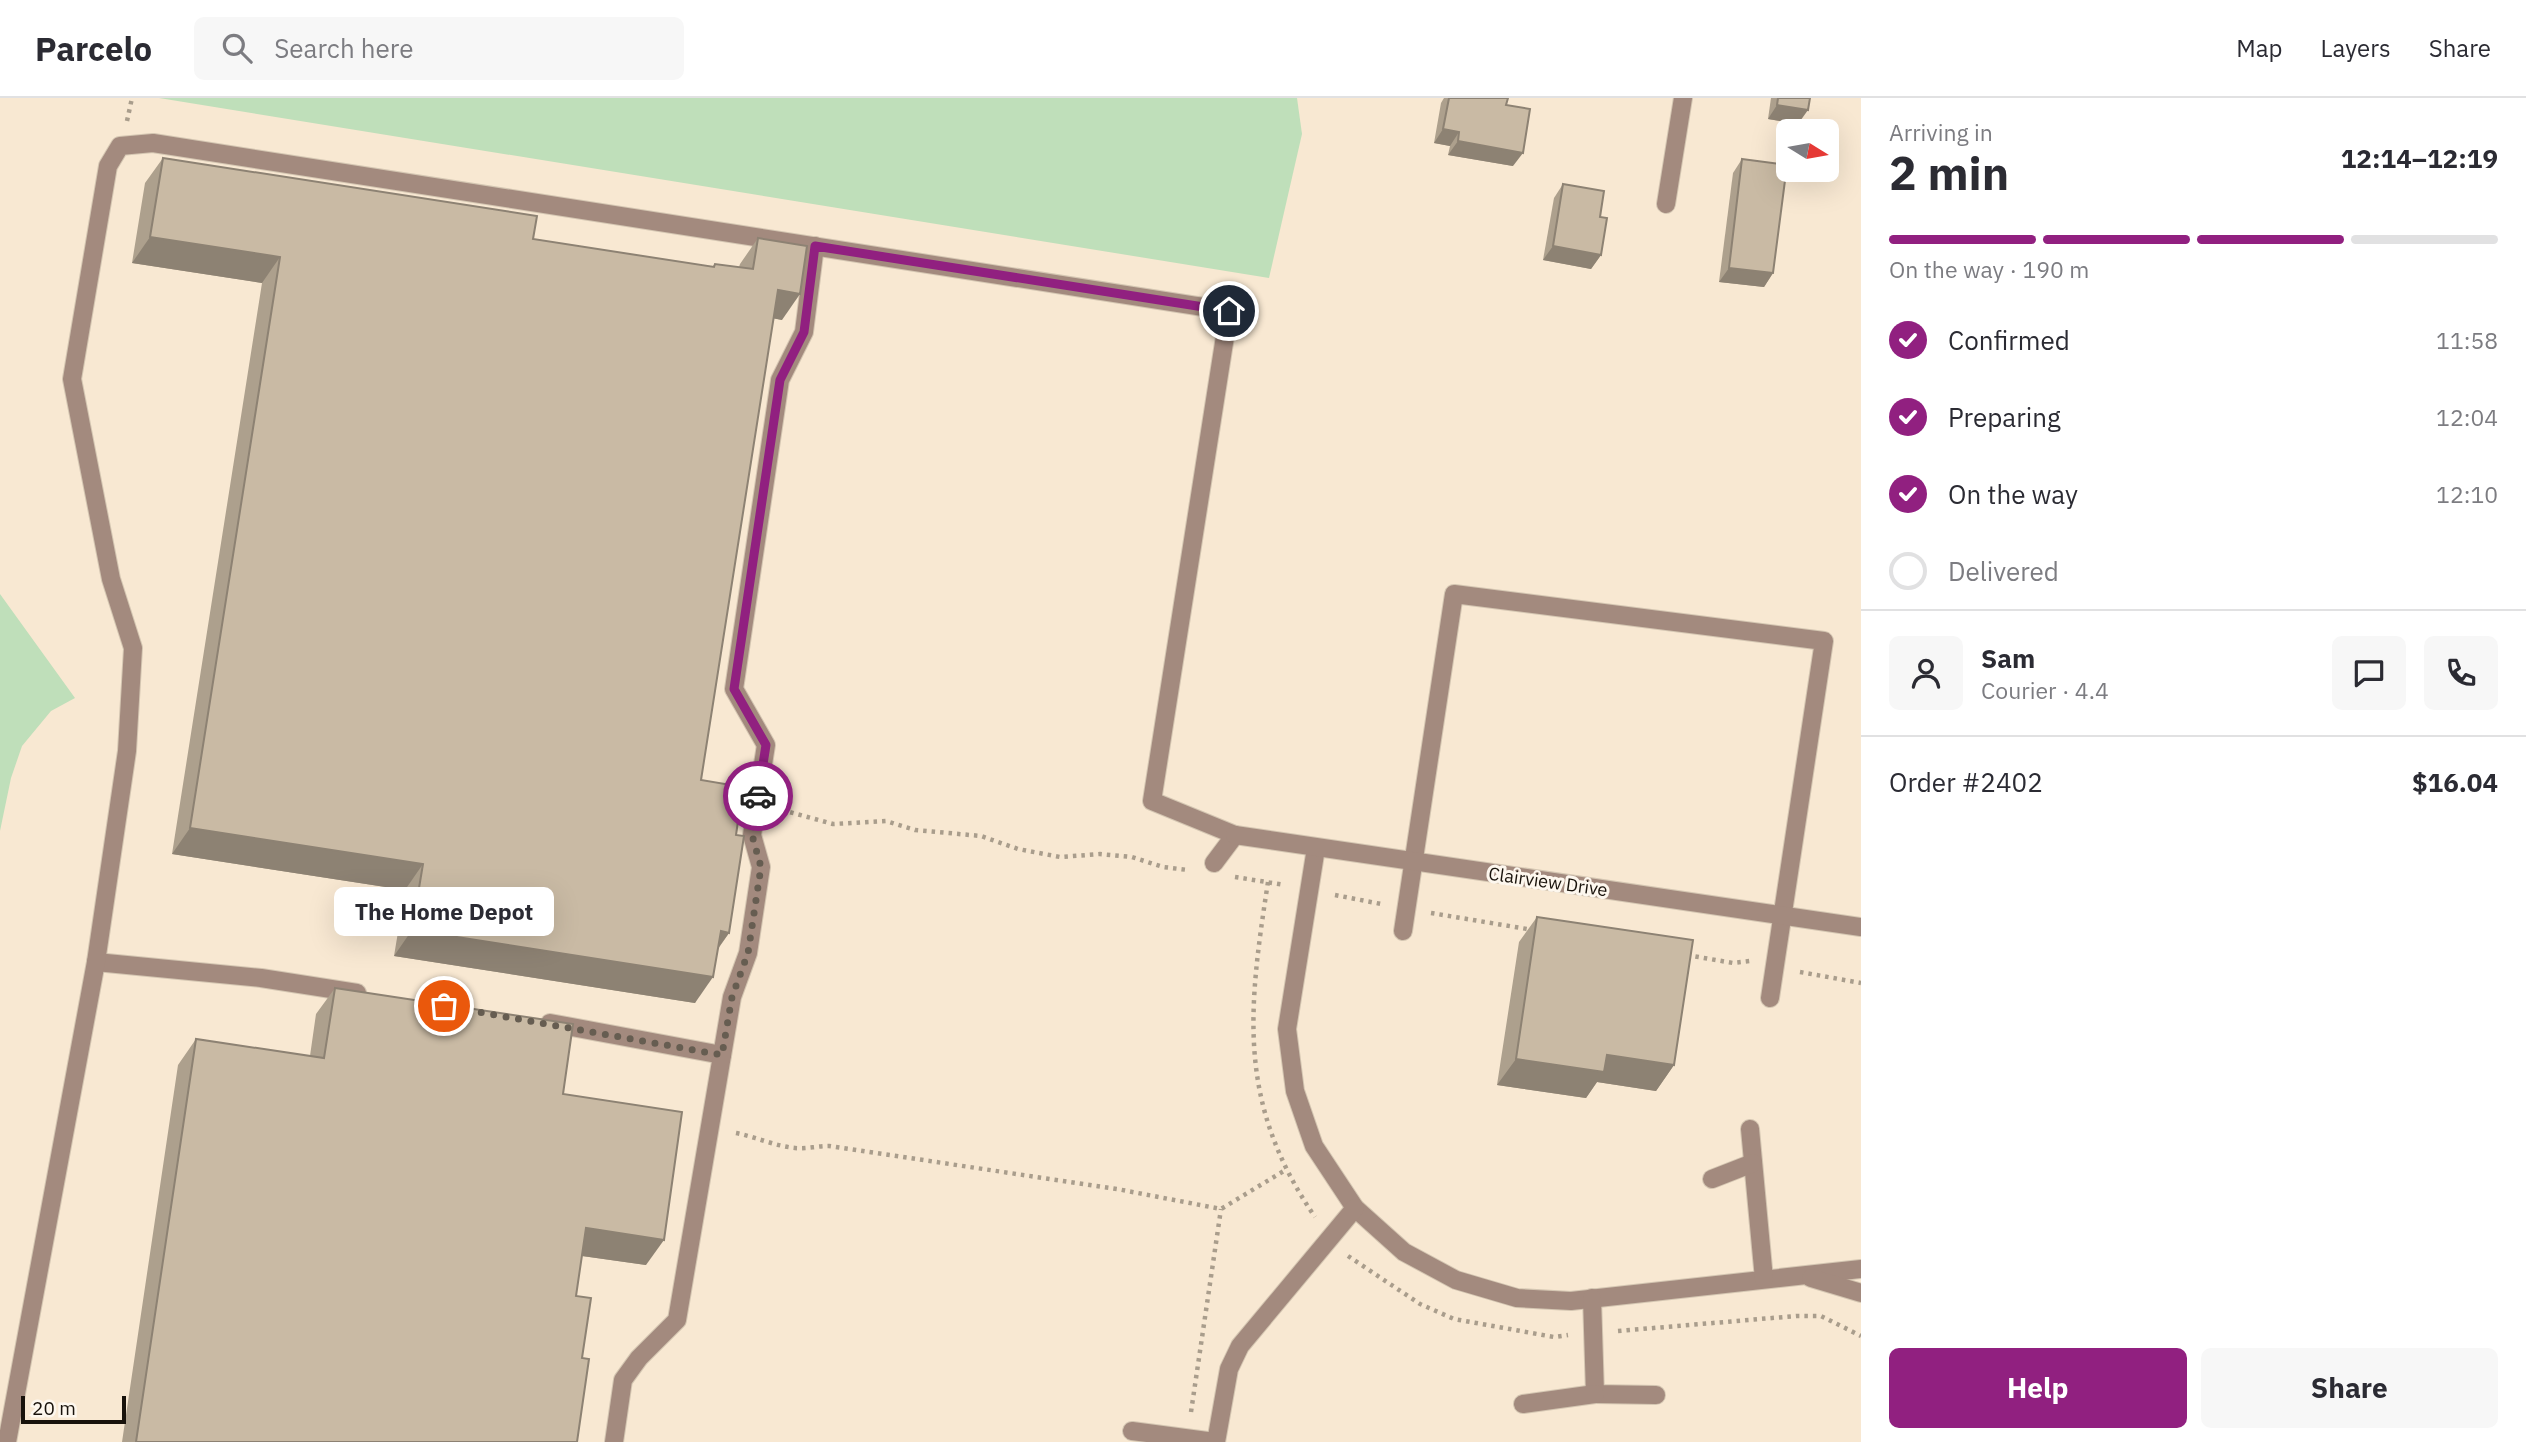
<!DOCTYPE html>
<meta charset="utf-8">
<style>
:root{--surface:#fff;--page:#f7f7f7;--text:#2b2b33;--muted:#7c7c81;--line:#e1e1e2;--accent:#912080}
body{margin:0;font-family:"IBM Plex Sans",sans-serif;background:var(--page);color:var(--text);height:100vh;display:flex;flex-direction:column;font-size:26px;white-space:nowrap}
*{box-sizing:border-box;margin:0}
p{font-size:23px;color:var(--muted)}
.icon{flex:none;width:38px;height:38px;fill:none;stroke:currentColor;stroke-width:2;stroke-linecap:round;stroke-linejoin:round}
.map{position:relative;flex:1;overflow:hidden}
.drawer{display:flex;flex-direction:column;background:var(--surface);width:665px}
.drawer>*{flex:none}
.needle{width:46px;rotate:101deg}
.tools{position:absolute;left:1776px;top:21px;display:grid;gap:14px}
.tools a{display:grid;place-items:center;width:63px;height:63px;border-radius:10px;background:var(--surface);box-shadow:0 7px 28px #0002;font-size:35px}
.scale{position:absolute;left:21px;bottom:18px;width:105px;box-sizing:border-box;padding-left:7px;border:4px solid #18120b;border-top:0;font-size:19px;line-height:24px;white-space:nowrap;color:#18120b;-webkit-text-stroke:5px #fdf7ee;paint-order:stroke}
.pin{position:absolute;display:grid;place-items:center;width:60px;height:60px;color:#fff;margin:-30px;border:4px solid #fff;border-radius:50%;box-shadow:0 2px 7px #0007}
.courier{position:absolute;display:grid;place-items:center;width:70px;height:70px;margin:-35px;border:5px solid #912080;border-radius:50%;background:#fff;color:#222;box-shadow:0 2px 9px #0007}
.bubble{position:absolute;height:49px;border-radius:10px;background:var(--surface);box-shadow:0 7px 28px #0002;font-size:23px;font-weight:700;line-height:49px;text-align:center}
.overview em{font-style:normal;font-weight:700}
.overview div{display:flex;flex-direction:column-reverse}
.overview{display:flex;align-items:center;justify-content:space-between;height:119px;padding:0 28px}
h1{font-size:46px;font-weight:700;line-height:52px}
.bar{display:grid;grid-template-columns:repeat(4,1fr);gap:10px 7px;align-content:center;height:84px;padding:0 28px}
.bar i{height:9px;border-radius:5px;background:var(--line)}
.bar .selected{background:var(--accent)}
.bar p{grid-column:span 4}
.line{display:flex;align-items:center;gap:18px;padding:0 28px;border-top:2px solid var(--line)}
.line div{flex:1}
.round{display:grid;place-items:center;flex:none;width:74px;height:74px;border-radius:10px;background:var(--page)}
ol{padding:0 28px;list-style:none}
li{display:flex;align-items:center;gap:21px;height:77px}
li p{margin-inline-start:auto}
li .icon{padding:7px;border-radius:50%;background:var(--accent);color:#fff;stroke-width:4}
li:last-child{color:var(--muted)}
li i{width:38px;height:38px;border:4px solid var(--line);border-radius:50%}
.action{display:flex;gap:14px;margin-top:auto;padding:14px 28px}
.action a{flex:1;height:80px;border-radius:10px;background:var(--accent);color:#fff;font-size:28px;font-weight:700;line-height:80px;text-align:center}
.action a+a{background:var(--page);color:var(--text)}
header{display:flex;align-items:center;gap:42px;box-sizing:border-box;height:98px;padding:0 35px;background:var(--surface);border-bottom:2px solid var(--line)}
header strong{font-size:33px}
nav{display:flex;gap:38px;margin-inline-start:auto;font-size:24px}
.search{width:490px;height:63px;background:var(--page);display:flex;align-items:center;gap:18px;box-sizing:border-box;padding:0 24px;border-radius:10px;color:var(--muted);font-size:26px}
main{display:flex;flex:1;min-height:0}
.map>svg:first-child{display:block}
</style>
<header>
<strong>Parcelo</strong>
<div class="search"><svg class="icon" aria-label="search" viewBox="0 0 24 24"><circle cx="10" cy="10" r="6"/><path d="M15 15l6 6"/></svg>Search here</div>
<nav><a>Map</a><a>Layers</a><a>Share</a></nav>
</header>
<main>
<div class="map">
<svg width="1861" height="1344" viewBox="0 0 1861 1344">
<rect width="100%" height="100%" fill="#f8e8d2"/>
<g fill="#bfdfba">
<path d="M159,0H1297L1302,36L1269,180Z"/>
<path d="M0,496L75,600L51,613L22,648L11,680L0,733Z"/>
</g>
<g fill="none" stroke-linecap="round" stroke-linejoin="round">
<defs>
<g id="service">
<path d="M1316,750L1287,931L1295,993L1314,1048L1355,1110L1404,1154L1456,1182L1517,1200L1571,1203L1861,1171"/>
<path d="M1403,833L1454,496L1824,543L1770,900"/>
<path d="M96,864L261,880L357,895"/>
<path d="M550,925L722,957"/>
<path d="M1750,1031L1764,1181"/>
<path d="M1712,1081L1753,1065"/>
<path d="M1811,1180L1861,1195"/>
<path d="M1592,1200L1595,1296L1656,1297"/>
<path d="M1523,1306L1595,1296"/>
<path d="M1132,1333L1215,1344"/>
<path d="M7,1344L96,864L127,653L133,550L111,481L72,281L108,68L120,48L153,45L1229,213L1152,703L1235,737L1214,765"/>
<path d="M614,1344L623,1282L639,1260L677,1222L732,899L748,855L761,769L752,737L766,647L734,591L780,282L804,234L815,148"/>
<path d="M1216,1344L1229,1271L1240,1248L1355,1110"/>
</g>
<g id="minor">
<path d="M1666,106L1683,0"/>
<path d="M1235,737L1861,829"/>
</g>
</defs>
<use href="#service" stroke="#d4c6b2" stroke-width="20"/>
<use href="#minor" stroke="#d4c6b2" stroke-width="20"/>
<g stroke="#a99d8c" stroke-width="4.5" stroke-dasharray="3.5 5" stroke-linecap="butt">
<path d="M127,23L132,0"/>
<path d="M782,712L833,726L886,723L915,732L981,738L1018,751L1060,759L1100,756L1132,759L1163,769L1188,772"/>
<path d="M1235,779L1285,787"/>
<path d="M1268,784C1248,913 1237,1005 1315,1119"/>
<path d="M1335,797L1381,806"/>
<path d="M1431,815L1533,832"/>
<path d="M1687,857L1733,865L1750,863"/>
<path d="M1800,874L1861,885"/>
<path d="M736,1035C756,1039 775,1048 795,1050C806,1051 818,1048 829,1048L1117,1091L1221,1111L1287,1071"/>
<path d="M1348,1158L1420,1206L1454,1221L1554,1239L1568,1237"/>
<path d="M1618,1233L1796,1218H1821L1861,1238"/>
<path d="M1191,1314L1221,1111"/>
</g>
<use href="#service" stroke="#a38a7e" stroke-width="18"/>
<use href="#minor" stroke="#a38a7e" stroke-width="18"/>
</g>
<g fill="#ada08d">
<path d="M1444,0H1508L1506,7L1513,68L1448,57L1450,48L1434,45L1441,5Z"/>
<path d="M1771,0H1810L1798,26L1768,21Z"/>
<path d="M163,60L533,141L712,169L715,166L739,169L740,166L758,140L782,222L773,220L701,682L736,737L729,835L718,851L695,905L394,858L405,792L172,756L262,185L132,165L145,85Z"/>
<path d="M1742,61L1773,175L1764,189L1719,184L1733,75Z"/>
<path d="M1563,86L1600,119L1601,157L1591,171L1543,162L1554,100Z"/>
<path d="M1537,819L1674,967L1656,993L1597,984L1586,1000L1497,987L1519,844Z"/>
<path d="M335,890L563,996L646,1167L582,1158L576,1198L582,1260L577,1344H122L178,967L196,941L310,958L316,916Z"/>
</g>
<g fill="#8d8273">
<path d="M1777,7L1808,12L1798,26L1768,21Z"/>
<path d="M1443,31L1459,34L1450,48L1434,45Z"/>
<path d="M1458,43L1523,55L1513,68L1448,57Z"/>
<path d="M150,139L280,159L262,185L132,165Z"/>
<path d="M1553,148L1601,157L1591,171L1543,162Z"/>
<path d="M1729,170L1773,175L1764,189L1719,184Z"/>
<path d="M778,192L800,196L782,222L760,218Z"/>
<path d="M190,730L423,766L405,792L172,756Z"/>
<path d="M412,832L713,879L695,905L394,858Z"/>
<path d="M721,833L729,835L711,860Z"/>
<path d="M1607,957L1674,967L1656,993L1597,984L1586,1000L1497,987L1516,961Z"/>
<path d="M586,1130L664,1142L646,1167L568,1156Z"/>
</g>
<g fill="#c9baa4" stroke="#8d8273" stroke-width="2">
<path d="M1449,0H1508L1506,7L1530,11L1523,55L1458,43L1459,34L1443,31Z"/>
<path d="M1778,0H1810L1808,12L1777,7Z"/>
<path d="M163,60L537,118L533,141L714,169L715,166L753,171L758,140L807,148L800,196L778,192L701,682L743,689L736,737L744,738L729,835L721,833L713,879L412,832L423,766L190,730L280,159L150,139Z"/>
<path d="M1742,61L1787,67L1773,175L1729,170Z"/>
<path d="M1563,86L1604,93L1600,119L1607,120L1601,157L1553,148Z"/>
<path d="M1537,819L1693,842L1674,967L1607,957L1604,974L1516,961Z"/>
<path d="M335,890L573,926L563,996L682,1014L664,1142L586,1130L576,1198L591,1200L582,1260L589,1261L577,1344H136L196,941L324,960Z"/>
</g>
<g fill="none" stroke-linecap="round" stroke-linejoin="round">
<path stroke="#665d51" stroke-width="7" stroke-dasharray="0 12.6" d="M444,908L722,957L732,899L748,855L761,769L752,737L758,698"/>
<path stroke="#912080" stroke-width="9" d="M758,698L766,647L734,591L780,282L804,234L815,148L1229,213"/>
</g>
<g text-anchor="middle" stroke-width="6" stroke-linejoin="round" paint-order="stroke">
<g font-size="18" fill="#18120b" stroke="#fdf7ee">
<text transform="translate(1548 784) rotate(8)" y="6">Clairview Drive</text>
</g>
</g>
</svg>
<div class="tools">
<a><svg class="needle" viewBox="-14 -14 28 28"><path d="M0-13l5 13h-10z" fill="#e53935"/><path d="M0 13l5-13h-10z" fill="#7c7c81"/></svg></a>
</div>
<div class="scale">20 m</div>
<div class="pin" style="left:444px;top:908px;background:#ea580c"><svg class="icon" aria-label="bag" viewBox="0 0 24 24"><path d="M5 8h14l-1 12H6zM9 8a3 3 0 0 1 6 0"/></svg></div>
<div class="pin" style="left:1229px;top:213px;background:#1f2937"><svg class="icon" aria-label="home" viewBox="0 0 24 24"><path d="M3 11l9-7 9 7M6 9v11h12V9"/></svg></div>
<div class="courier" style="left:758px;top:698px"><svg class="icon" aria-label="car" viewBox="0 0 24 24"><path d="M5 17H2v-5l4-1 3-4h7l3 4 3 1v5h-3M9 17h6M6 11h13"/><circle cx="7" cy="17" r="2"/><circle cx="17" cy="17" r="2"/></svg></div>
<div class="bubble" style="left:334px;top:789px;width:220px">The Home Depot</div>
</div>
<section class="drawer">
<div class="overview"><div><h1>2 min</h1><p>Arriving in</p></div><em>12:14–12:19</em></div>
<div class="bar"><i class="selected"></i><i class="selected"></i><i class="selected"></i><i></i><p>On the way · 190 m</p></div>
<ol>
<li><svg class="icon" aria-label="check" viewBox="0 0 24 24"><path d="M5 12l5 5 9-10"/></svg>Confirmed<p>11:58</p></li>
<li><svg class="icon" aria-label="check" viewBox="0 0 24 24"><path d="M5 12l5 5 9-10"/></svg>Preparing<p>12:04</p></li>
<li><svg class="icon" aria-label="check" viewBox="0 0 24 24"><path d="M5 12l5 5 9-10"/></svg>On the way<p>12:10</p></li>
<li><i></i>Delivered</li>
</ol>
<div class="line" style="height:126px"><a class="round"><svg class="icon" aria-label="person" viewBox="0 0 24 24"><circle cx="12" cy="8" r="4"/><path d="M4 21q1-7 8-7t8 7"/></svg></a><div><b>Sam</b><p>Courier · 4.4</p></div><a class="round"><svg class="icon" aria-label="chat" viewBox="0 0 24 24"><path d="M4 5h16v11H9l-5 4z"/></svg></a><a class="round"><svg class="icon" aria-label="phone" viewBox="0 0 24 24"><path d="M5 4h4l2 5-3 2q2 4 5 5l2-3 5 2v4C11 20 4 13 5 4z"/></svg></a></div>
<div class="line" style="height:91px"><div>Order #2402</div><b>$16.04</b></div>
<div class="action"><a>Help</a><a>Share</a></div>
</section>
</main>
